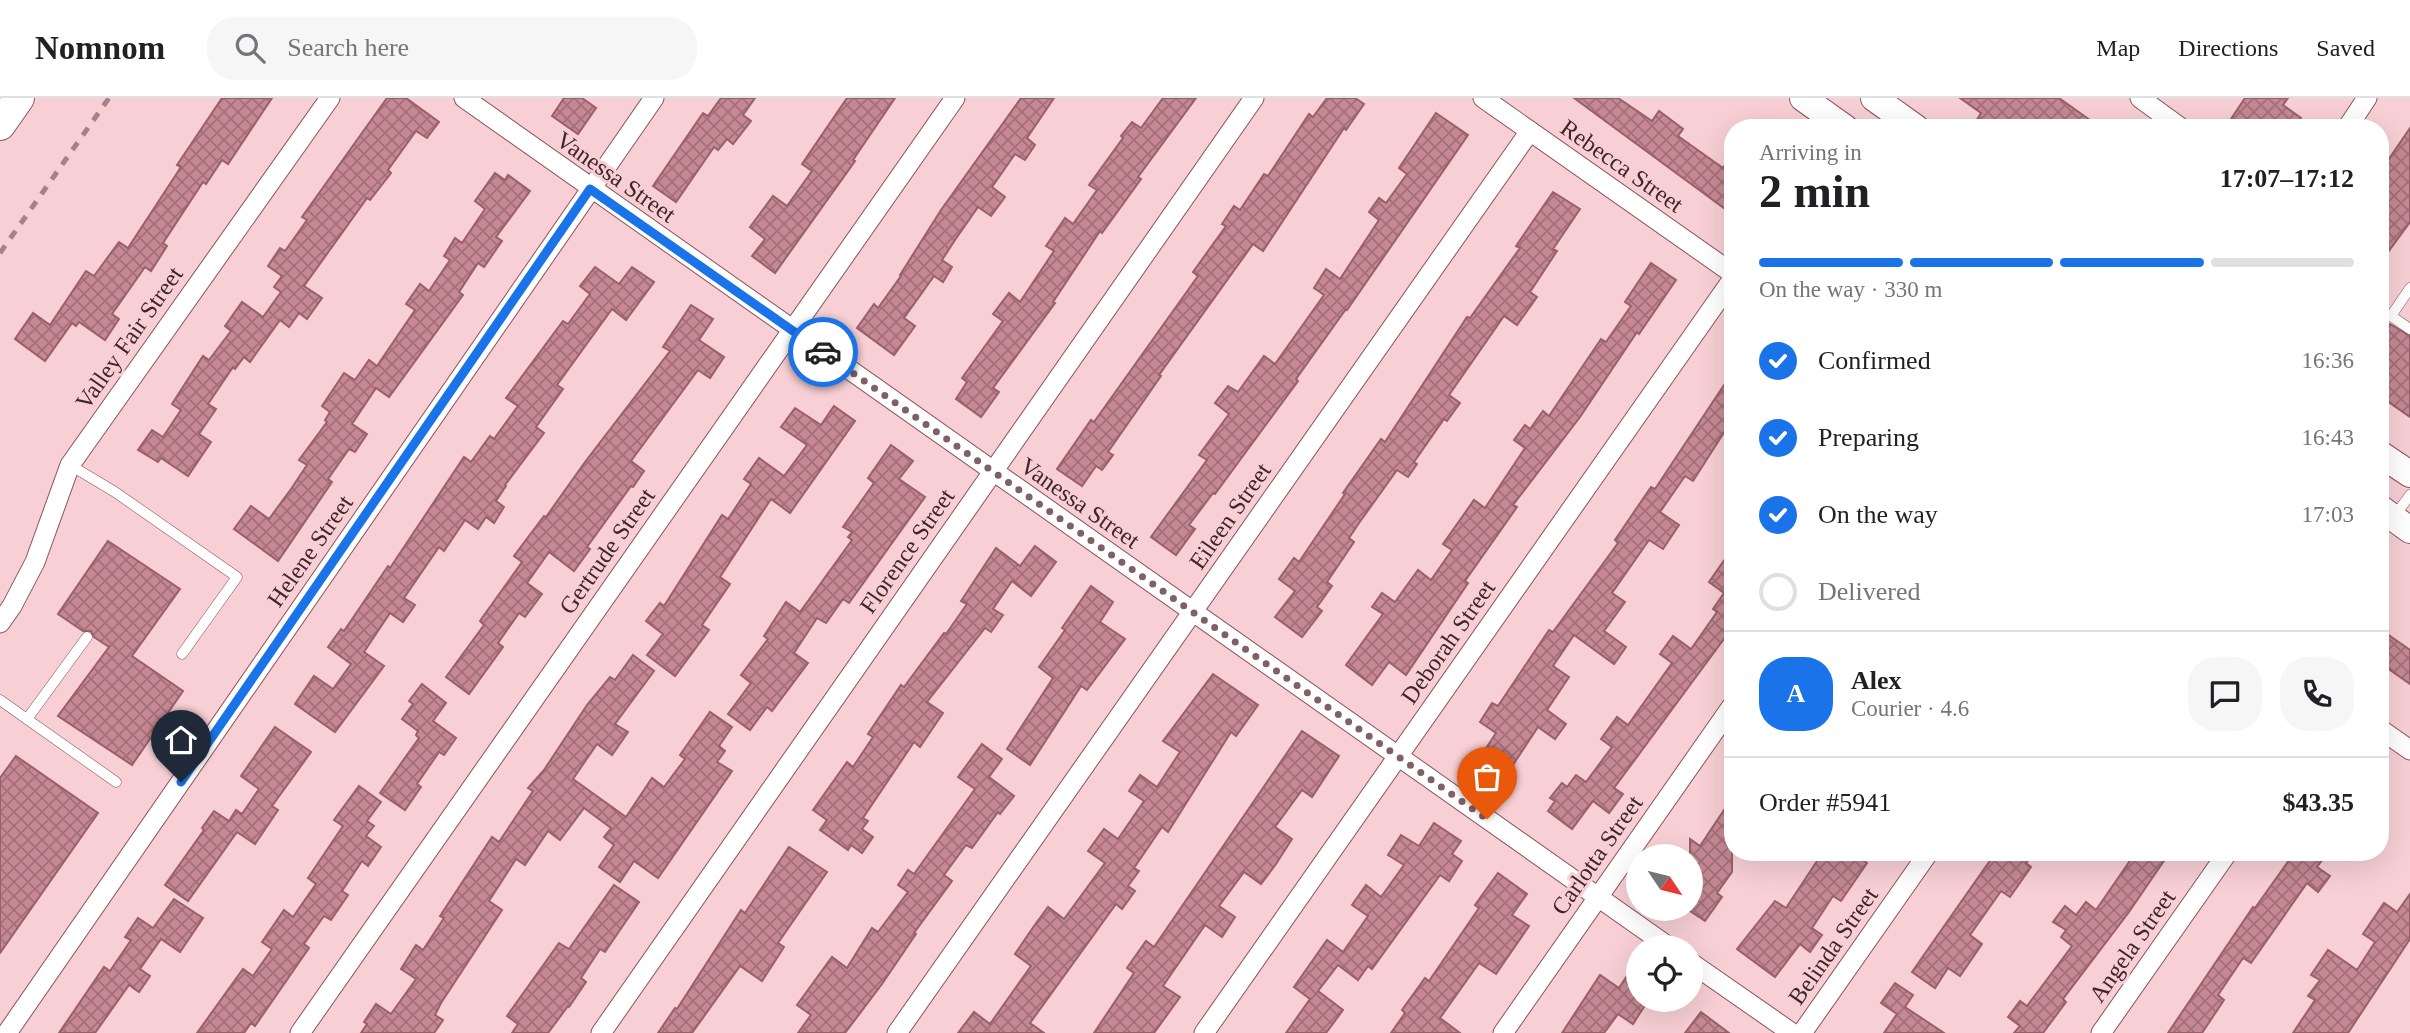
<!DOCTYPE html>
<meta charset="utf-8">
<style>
:root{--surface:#fff;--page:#f6f6f6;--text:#202124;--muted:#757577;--line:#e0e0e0;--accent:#1a73e8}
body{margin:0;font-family:Georgia,serif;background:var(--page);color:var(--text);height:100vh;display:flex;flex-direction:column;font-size:26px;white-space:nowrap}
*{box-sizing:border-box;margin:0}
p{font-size:23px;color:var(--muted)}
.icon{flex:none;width:38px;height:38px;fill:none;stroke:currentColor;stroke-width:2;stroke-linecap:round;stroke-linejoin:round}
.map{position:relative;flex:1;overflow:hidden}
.details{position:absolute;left:1724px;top:21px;width:665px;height:742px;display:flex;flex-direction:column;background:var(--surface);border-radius:28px;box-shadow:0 7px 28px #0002}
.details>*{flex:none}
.needle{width:46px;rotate:125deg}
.tools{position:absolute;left:1626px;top:746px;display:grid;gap:14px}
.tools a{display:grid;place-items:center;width:77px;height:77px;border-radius:50%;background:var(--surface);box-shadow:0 7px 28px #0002;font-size:35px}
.pin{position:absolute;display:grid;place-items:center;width:60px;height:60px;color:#fff;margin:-72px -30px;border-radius:50% 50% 50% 0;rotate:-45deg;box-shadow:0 0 7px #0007}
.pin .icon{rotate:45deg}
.courier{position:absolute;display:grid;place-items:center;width:70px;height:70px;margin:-35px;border:5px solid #1a73e8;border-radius:50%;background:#fff;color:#222;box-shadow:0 2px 9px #0007}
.overview em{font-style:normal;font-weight:800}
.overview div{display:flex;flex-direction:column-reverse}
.overview{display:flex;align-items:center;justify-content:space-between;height:119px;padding:0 35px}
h1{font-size:46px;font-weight:800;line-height:52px}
.bar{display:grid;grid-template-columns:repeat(4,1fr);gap:10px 7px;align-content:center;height:84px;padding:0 35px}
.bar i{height:9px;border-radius:5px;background:var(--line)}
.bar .active{background:var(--accent)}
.bar p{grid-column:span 4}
.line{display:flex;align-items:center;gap:18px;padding:0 35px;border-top:2px solid var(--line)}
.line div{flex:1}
.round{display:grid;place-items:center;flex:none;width:74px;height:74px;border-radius:28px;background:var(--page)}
ol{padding:0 35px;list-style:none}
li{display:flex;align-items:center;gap:21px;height:77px}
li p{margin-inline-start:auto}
li .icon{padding:7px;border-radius:50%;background:var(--accent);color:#fff;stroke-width:4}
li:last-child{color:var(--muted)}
li i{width:38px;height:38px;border:4px solid var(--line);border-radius:50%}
header{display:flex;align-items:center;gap:42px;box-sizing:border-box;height:98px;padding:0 35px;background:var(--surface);border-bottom:2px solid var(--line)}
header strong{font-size:33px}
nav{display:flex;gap:38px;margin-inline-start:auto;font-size:24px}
.search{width:490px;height:63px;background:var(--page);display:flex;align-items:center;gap:18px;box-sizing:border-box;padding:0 24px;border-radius:28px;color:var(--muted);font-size:26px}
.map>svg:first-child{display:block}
</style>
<header>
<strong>Nomnom</strong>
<div class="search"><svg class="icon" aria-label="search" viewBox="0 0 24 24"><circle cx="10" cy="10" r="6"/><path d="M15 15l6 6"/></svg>Search here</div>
<nav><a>Map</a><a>Directions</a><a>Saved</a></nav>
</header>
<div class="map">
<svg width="2410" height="935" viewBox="0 0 2410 935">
<defs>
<pattern id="building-cross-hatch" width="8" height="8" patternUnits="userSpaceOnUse" patternTransform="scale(1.75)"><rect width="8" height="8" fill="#c68993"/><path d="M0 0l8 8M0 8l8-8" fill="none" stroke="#a27078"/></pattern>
</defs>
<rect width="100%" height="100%" fill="#f7cfd4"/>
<g fill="url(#building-cross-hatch)" stroke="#99606a" stroke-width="2">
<path d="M222,0H272L228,66L222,62L206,86L203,84L163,145L167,148L151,173L145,169L112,216L119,221L105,242L79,224L76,228L72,225L45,263L15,241L33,215L50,227L86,173L94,178L119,144L128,150L181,69L177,67Z"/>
<path d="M387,0H406L439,24L427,40L416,33L388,72L391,75L370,102L367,100L304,188L322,200L307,221L299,215L289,229L280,222L250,264L244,259L235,271L233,269L208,306L216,311L199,336L211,344L188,378L161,360L158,364L138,352L152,332L163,339L181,312L172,306L203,258L209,262L231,233L225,228L242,204L263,219L281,194L274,189L282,178L268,168L280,150L285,153L307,122L302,119Z"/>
<path d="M564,0H582L596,10L578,36L552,18Z"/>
<path d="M721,0H755L743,17L751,23L733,46L727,41L718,52L714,49L676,104L653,88L703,15L708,18Z"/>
<path d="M847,0H895L853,62L855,63L775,175L752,158L765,141L750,129L773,98L787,108L812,73L802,66Z"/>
<path d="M1021,0H1054L1027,40L1035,47L1025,62L1015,56L992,89L1005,99L991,118L978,109L955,142L942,162L952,169L943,184L934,178L904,220L915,228L894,257L857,230L874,206L878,210L901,178L900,177L941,112Z"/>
<path d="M1163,0H1196L1138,79L1141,81L1102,135L1100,133L1053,204L1055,205L993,290L999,294L981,319L956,301L967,284L962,280L1003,223L993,216L1009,195L1020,204L1054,153L1046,148L1065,120L1073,126L1097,92L1089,87L1123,40L1121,38L1132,24L1141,30Z"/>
<path d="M1327,0H1355L1364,6L1346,32L1344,30L1263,153L1253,146L1159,277L1161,278L1108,354L1113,357L1102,372L1096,368L1082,388L1057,371L1091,322L1094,324L1198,178L1193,174L1226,128L1222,126L1234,108L1240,112L1264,76L1268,78L1309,16L1313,19Z"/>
<path d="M1574,0H1618L1652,23L1659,13L1683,31L1678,38L1723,70L1732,56V116Z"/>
<path d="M1960,0H2059L2101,30H1972L1981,15Z"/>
<path d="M2245,0H2288L2283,7L2301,20L2295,30H2244L2231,21Z"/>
<path d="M1436,15L1468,37L1347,212L1346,211L1296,281L1298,283L1215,396L1213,395L1189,427L1195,431L1176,457L1151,439L1207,362L1199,357L1229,316L1215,305L1228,288L1238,294L1264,258L1275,266L1324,197L1314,190L1326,171L1340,181L1379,122L1369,114L1379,100L1386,105L1407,76L1399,70Z"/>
<path d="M2410,30V124L2380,165V74Z"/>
<path d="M495,75L505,82L508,77L530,93L496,139L502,143L484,169L478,165L459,194L463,197L389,299L376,290L352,326L367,336L355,354L349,351L328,381L332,384L278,463L234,431L251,408L269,421L291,391L307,367L299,362L327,324L325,322L330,314L322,308L344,275L355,282L369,262L377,268L415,212L406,206L420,186L429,193L450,162L444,158L455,140L462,145L485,111L475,103Z"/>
<path d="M1553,94L1580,111L1553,151L1557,153L1530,194L1537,199L1517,227L1504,218L1449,297L1460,305L1447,323L1444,321L1414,364L1417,366L1408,379L1397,372L1359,425L1349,440L1354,444L1327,484L1332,488L1317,509L1322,513L1302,539L1275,519L1295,493L1279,481L1294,460L1299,464L1345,396L1343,395L1381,341L1385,344L1467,219L1470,220L1520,150L1516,148Z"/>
<path d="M1651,165L1676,182L1639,236L1637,234L1580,319L1513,407L1517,409L1465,483L1468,485L1406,577L1389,564L1372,587L1346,567L1383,516L1372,509L1382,495L1395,504L1418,472L1431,482L1452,452L1443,446L1474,402L1485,410L1525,350L1514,342L1525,327L1530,331L1543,313L1549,318L1601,241L1606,244L1631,208L1625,204Z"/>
<path d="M595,169L619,186L632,169L654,184L626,222L612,211L557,287L563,291L536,329L544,335L505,387L506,388L496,403L504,409L494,425L486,419L478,431L465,422L444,453L439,449L404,500L415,507L403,524L390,515L364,554L384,568L335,634L295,606L314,578L333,591L351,566L328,549L341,531L344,533L388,468L390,470L464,359L471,364L490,338L494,341L518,308L506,300L563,223L568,226L590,196L580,188Z"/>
<path d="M691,207L713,221L699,242L724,259L710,280L698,272L631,363L644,373L633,389L631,388L587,449L590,451L574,473L549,454L527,485L542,496L525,519L519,515L498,545L503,549L469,596L446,579L484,527L480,523L522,464L514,458L544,418L546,419L585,364L670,253L663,249Z"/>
<path d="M2390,226L2410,238V319L2380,298V241Z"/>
<path d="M1732,275V322L1693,383L1685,378L1660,414L1679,427L1663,451L1649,442L1612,495L1625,504L1604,533L1626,549L1614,566L1574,537L1553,568L1569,579L1547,612L1566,626L1555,641L1538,629L1505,679L1479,661L1496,635L1480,624L1492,605L1498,608L1549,532L1553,534L1618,445L1615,442L1651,389L1655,391Z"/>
<path d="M834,308L855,323L790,415L771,401L720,479L730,486L702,527L709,532L675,578L647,557L663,536L646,523L660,505L664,508L722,417L728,421L751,386L744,381L759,360L784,378L807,347L781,329L795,310L821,327Z"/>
<path d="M891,347L913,363L899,381L925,399L849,505L843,501L826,525L817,520L794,555L808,565L772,613L767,609L750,632L728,616L751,585L741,577L768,541L764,538L786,504L800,514L852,442L848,439L852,434L843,429L874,385L868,380Z"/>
<path d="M108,443L180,491L132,558L183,593L132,667L58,618L109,549L94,539L91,533H83L58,516Z"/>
<path d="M1035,448L1056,464L1031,498L1012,483L993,511L1003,517L991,534L985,530L927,604L943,615L920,649L914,644L863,720L868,723L862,731L873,739L862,755L851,747L848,752L820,732L827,722L813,712L847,664L853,669L873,639L868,636L901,587L904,589L944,535L946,536L967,506L961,503L996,450L1020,468Z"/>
<path d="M1732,451V530L1614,690L1623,696L1609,715L1593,703L1572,731L1548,713L1555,703L1550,700L1562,685L1567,689L1576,677L1586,684L1612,649L1601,641L1617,619L1628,627L1672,565L1660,556L1673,538L1691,551L1717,514L1713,511L1724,495L1709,484Z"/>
<path d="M1091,488L1113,504L1100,524L1125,541L1087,592L1081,588L1030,667L1007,651L1053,580L1039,569L1065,532L1062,530Z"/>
<path d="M2380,531L2410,552V586L2380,565Z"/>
<path d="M633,557L654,573L615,626L628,634L612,657L597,646L573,681L626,719L652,680L664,689L685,661L680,657L710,614L732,629L719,648L725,653L717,664L732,673L658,780L634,763L620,784L599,769L614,747L604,739L611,730L584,710L560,742L548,733L525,767L516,761L489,803L502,812L441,905L435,917L443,922L434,935H361L367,926L364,924L376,906L391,916L416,881L401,871L416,847L423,852L444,820L440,818L492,739L499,744L533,693L528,690L544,672L587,607L610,579L615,582Z"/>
<path d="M1213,576L1258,607L1236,638L1231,634L1168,734L1162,729L1134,770L1139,773L1128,788L1135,793L1122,811L1116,806L1030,925L1044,935H958L974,914L990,926L1031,868L1015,856L1034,828L1048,809L1064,821L1105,765L1088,753L1104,731L1118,741L1144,703L1129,693L1140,677L1157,689L1180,654L1163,643Z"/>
<path d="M422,586L446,605L433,623L456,640L444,657L439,654L417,686L421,689L405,712L380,695L419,640L416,637L418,633L402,621L413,606L409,603Z"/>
<path d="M275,629L311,654L272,708L278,712L255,746L237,734L188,803L165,787L204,732L202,730L214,713L229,723L236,712L242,716L259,691L241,678Z"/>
<path d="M1302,633L1339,658L1312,699L1302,692L1275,729L1292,741L1276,766L1261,786L1244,774L1219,808L1235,819L1222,839L1205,827L1163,888L1180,899L1154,935H1094L1134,875L1127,870L1146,843L1154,849Z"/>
<path d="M982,646L1002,661L989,679L1014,698L1000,716L998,714L972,750L966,747L944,777L952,783L914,835L916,836L882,886L845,935H798L811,917L797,907L832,859L847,870L872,830L878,834L908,794L898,787L908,772L914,776L975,691L958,679Z"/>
<path d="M16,658L98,715L0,855V680Z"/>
<path d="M359,688L381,704L367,723L374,728L366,738L381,749L368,768L362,763L342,793L348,797L331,822L324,818L304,846L309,850L255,928L251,925L244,935H197L243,871L253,878L272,851L262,844L284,812L293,819L316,786L308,780L343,728L334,722Z"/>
<path d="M1732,700V774L1717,795L1722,799L1705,823L1690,813V786L1697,777L1690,772V741L1700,748Z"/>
<path d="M1434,725L1461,743L1452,756L1462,763L1449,783L1440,777L1372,871L1368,868L1358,882L1338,867L1318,893L1343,912L1326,935H1286L1310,901L1294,889L1327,842L1343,854L1368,818L1352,807L1366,787L1381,799L1404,767L1388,757L1401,737L1419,748Z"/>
<path d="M789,749L827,774L778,845L784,849L762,883L740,868L692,935H658L675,910L677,911L741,812L745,815Z"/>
<path d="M1823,754H1851L1867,765L1841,803L1833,798L1812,830L1822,837L1810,854L1800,846L1775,879L1737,851L1775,803L1786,810Z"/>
<path d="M1996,754H2035L2026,765L2031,769L2010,799L2001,793L1970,837L1982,846L1960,878L1948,870L1935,890L1912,874Z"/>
<path d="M2136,754H2170L2129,814L2063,901L2066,904L2043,935H2014L2020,928L2008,919L2020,903L2027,908L2072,848L2061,839L2066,832L2053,824L2065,808L2076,817L2086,804L2096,812Z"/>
<path d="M2295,754H2328L2317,769L2330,778L2318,794L2307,785L2251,865L2243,860L2218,897L2224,902L2202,935H2168L2253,809L2255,810Z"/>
<path d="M1498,775L1527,796L1512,817L1529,828L1496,876L1479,865L1440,920L1460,935H1391L1405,915L1402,912L1425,880L1429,883L1479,810L1475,807Z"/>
<path d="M614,787L639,804L605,854L600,851L581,880L586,884L569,909L568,908L548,935H512L518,926L507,918L559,845L569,851Z"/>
<path d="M2410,796V841L2348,935H2293L2315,902L2308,898L2320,882L2311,877L2328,852L2357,872L2375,844L2363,836L2384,805L2397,814Z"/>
<path d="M174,801L203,820L180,854L161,841L140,871L150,878L139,894L129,887L95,935H59L104,869L110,873L131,842L125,839L138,820L153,830Z"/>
<path d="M1638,861V901H1649L1633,926L1618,916L1604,935H1562L1600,877L1619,890Z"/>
<path d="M1895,885L1913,897L1905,909L1944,935H1884L1897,916L1881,905Z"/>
<path d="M1701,914L1729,935H1685Z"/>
</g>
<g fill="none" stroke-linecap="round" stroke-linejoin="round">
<defs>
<g id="service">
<path d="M2410,190L2391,218L2410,231"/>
<path d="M70,367L115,394L237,479L182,556"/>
<path d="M2394,419L2410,397"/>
<path d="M0,602L116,684"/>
<path d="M27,621L87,539"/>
</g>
<g id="minor">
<path d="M464,0L1669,849"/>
<path d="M1483,0L1732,175"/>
<path d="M2140,0L2181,30"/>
<path d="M2347,30L2367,0"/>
<path d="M0,525L12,508L35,464L70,367L330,0"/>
<path d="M2380,631L2410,652"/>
<path d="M1690,864L1792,935"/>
<path d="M7,935L654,0"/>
<path d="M300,935L955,0"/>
<path d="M601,935L1254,0"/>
<path d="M897,935L1530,33"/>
<path d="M1204,935L1732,182"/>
<path d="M1503,935L1732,608"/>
<path d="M1802,935L1929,754"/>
<path d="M2101,935L2228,754"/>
</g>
<g id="secondary">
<path d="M1803,0L1845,30"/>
<path d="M1874,0L1916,30"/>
<path d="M2380,356L2410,376"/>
<path d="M2380,410L2410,432"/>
</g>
<path id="primary" d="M0,27L19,0"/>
</defs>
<use href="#service" stroke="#8b535d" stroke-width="11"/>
<use href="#minor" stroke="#8b535d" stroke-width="21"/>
<use href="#secondary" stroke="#8b535d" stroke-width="28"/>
<use href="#primary" stroke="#8b535d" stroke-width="32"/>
<use href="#service" stroke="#fff" stroke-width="10"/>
<use href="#minor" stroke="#fff" stroke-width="19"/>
<use href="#secondary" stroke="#fff" stroke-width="26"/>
<use href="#primary" stroke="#fff" stroke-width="30"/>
<path stroke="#a48287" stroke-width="5" stroke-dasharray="9 9" stroke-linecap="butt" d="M0,155L109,0"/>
</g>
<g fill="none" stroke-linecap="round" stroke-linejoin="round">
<path stroke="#7f6066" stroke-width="7" stroke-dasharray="0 12.6" d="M823,254L1487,721"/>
<path stroke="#1a73e8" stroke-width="9" d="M181,684L590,91L823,254"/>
</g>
<g text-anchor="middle" stroke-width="6" stroke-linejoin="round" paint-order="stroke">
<g font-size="24" fill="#3e252a" stroke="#f7cfd4">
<text transform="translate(1622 68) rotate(35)" y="8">Rebecca Street</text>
<text transform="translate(616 79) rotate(35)" y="8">Vanessa Street</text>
<text transform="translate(129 240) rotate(-55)" y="8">Valley Fair Street</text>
<text transform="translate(1080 405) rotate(35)" y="8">Vanessa Street</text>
<text transform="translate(1230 418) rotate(-55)" y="8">Eileen Street</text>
<text transform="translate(310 453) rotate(-55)" y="8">Helene Street</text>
<text transform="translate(607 453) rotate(-55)" y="8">Gertrude Street</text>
<text transform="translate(907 453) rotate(-55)" y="8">Florence Street</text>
<text transform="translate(1448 544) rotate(-55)" y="8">Deborah Street</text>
<text transform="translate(1597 757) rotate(-55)" y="8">Carlotta Street</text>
<text transform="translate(1833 848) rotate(-55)" y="8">Belinda Street</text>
<text transform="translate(2132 848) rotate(-55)" y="8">Angela Street</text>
</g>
</g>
</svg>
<div class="tools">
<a><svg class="needle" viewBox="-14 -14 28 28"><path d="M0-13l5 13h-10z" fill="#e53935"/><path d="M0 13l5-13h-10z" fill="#757577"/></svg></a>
<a><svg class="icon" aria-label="locate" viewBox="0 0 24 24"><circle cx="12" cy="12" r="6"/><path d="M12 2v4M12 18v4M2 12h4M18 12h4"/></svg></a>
</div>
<div class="pin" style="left:1487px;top:721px;background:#ea580c"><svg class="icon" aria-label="bag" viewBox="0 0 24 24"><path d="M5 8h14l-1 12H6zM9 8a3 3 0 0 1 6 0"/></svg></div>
<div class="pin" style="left:181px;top:684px;background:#1f2937"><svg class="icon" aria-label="home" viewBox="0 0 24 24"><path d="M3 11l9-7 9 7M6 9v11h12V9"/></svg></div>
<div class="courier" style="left:823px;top:254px"><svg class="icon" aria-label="car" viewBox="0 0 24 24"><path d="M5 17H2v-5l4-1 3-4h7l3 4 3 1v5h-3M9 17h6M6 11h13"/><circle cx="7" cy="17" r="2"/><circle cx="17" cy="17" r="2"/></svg></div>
<section class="details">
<div class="overview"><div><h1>2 min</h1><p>Arriving in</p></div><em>17:07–17:12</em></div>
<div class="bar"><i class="active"></i><i class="active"></i><i class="active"></i><i></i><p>On the way · 330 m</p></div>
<ol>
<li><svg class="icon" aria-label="check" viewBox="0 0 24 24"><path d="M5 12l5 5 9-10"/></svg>Confirmed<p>16:36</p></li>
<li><svg class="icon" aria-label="check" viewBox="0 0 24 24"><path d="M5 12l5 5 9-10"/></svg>Preparing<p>16:43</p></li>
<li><svg class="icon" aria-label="check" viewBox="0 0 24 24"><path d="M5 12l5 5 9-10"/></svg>On the way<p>17:03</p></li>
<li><i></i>Delivered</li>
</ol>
<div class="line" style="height:126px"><b class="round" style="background:var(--accent);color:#fff">A</b><div><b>Alex</b><p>Courier · 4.6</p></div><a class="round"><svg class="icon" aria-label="chat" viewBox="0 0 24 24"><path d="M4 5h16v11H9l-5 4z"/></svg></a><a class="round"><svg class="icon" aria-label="phone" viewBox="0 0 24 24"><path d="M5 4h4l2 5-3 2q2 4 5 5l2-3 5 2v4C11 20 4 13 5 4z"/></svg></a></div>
<div class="line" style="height:91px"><div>Order #5941</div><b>$43.35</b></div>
</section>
</div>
